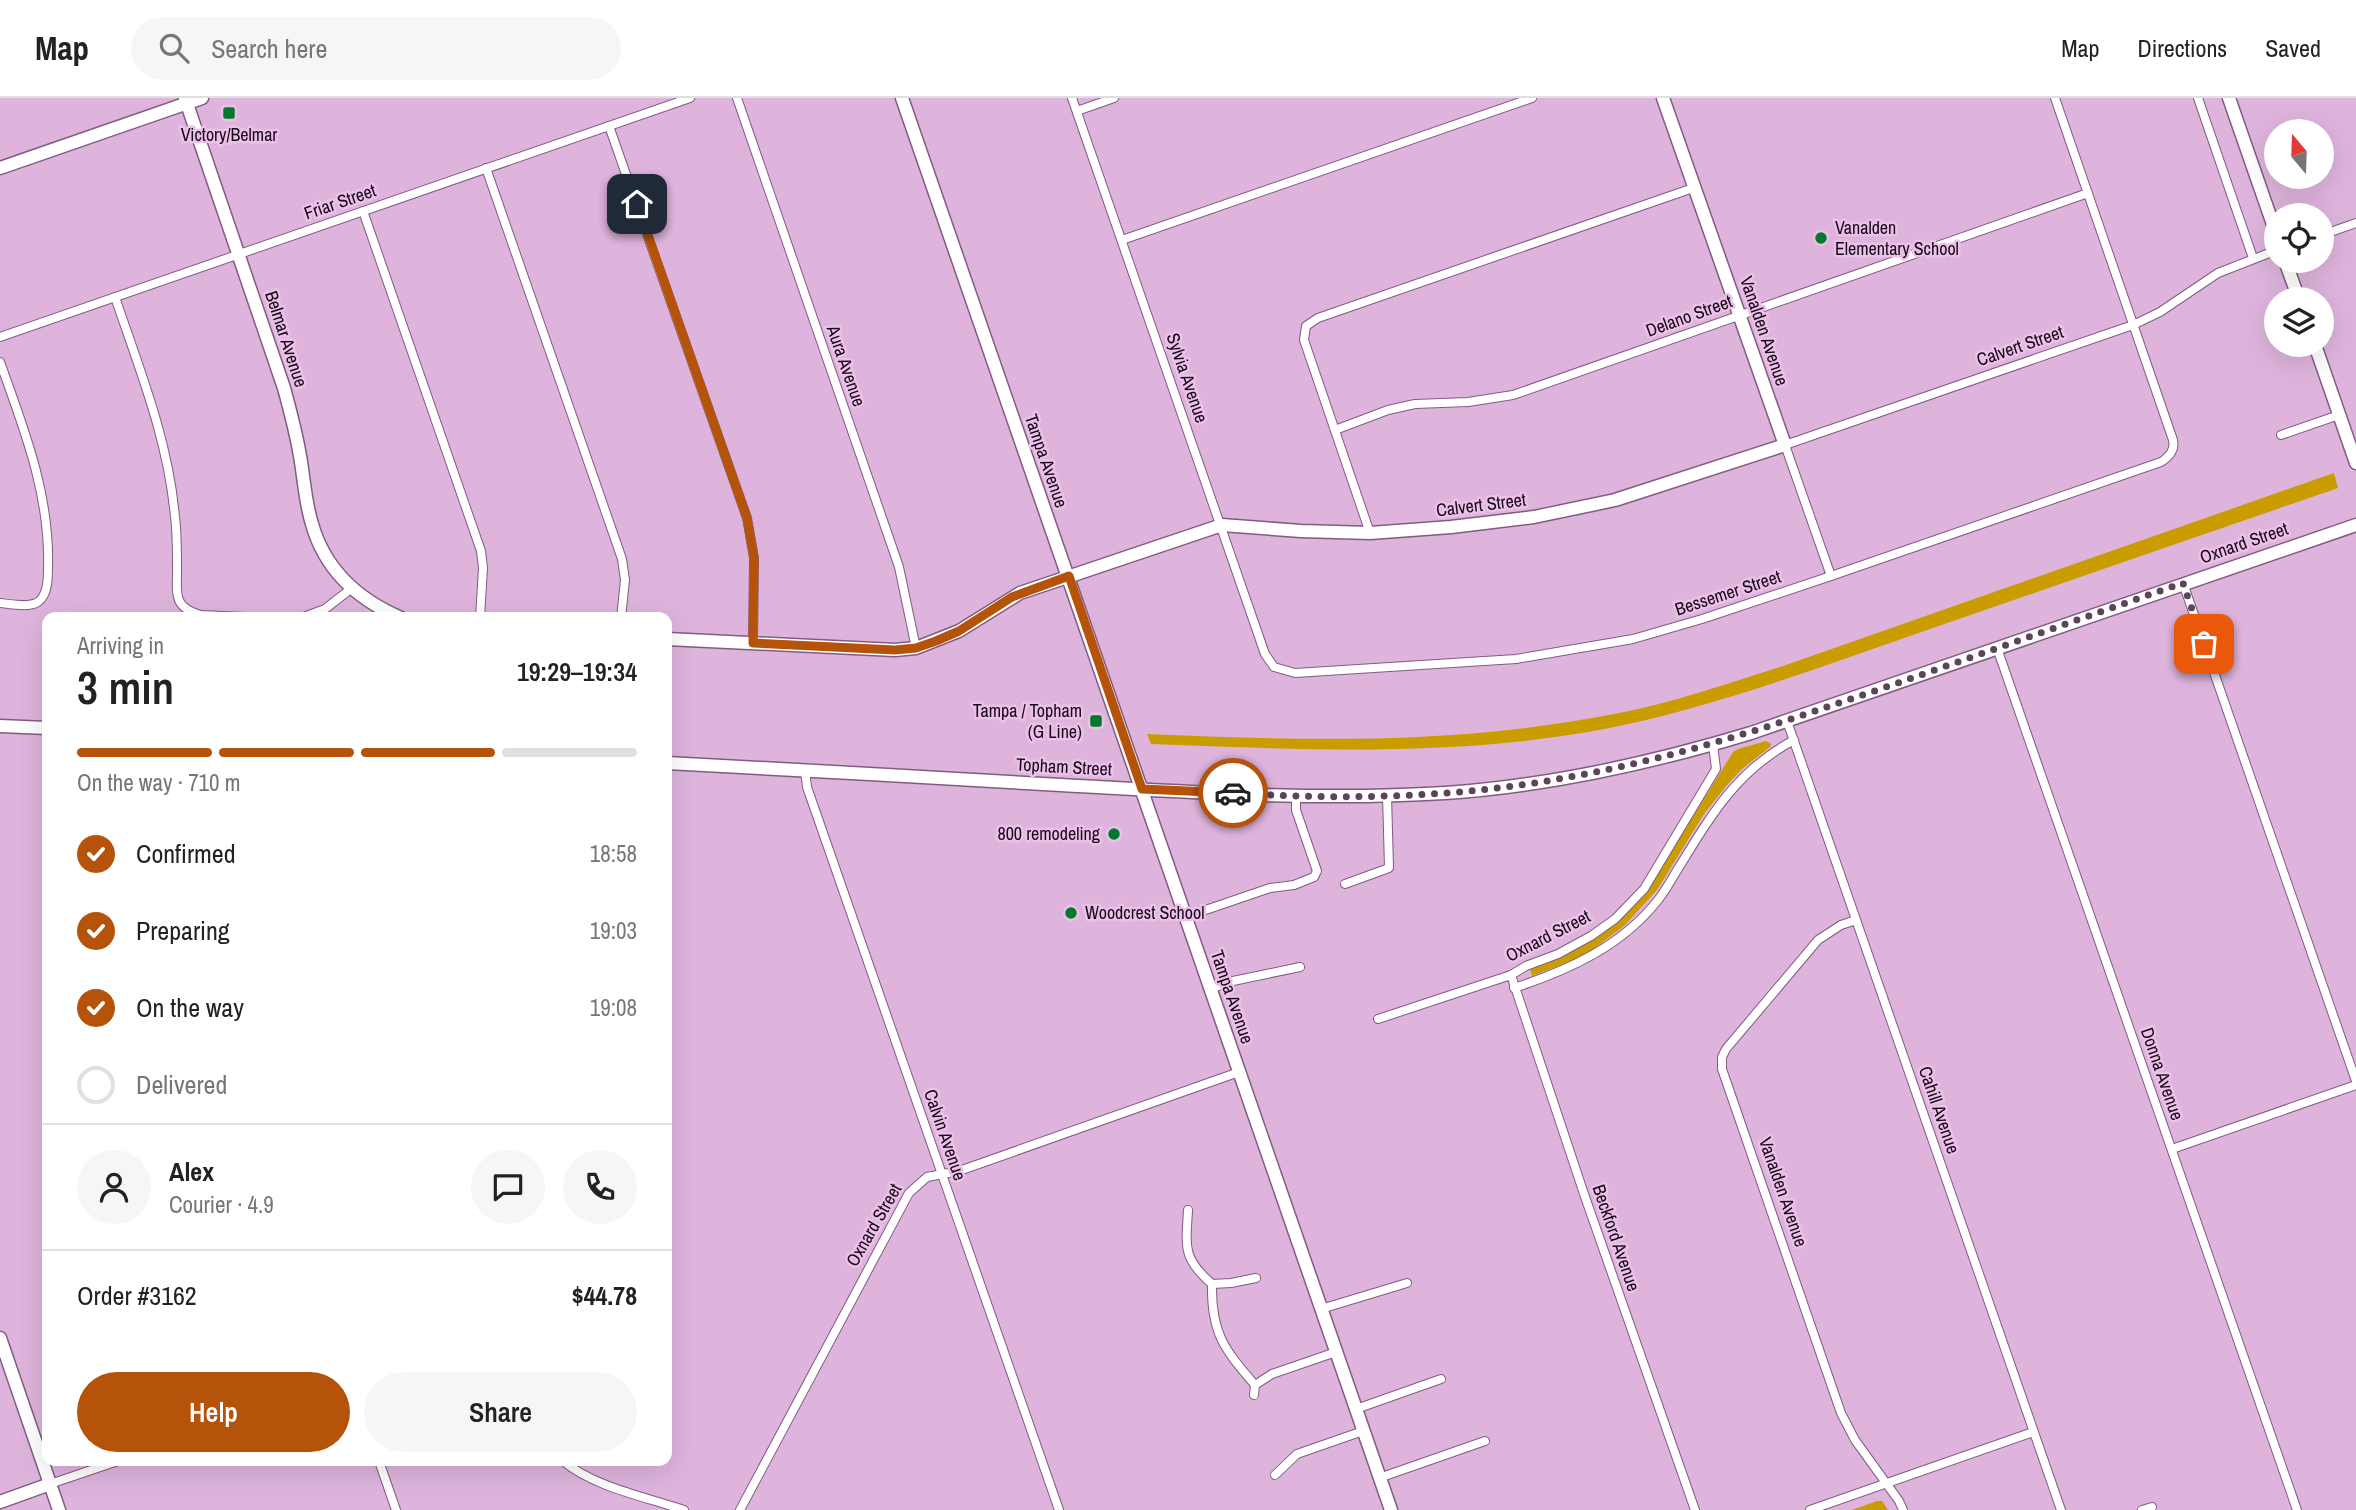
<!DOCTYPE html>
<meta charset="utf-8">
<style>
:root{--surface:#fff;--page:#f6f6f6;--text:#222;--muted:#767676;--line:#e0e0e0;--accent:#b45309}
body{margin:0;font-family:"Archivo Narrow",sans-serif;background:var(--page);color:var(--text);height:100vh;display:flex;flex-direction:column;font-size:26px;white-space:nowrap}
*{box-sizing:border-box;margin:0}
p{font-size:23px;color:var(--muted)}
.icon{flex:none;width:38px;height:38px;fill:none;stroke:currentColor;stroke-width:2;stroke-linecap:round;stroke-linejoin:round}
.map{position:relative;flex:1;overflow:hidden}
.panel{position:absolute;left:42px;top:514px;width:630px;height:854px;display:flex;flex-direction:column;background:var(--surface);border-radius:14px;box-shadow:0 7px 28px #0002}
.panel>*{flex:none}
.needle{width:46px;rotate:341deg}
.fabs{position:absolute;left:2264px;top:21px;display:grid;gap:14px}
.fabs a{display:grid;place-items:center;width:70px;height:70px;border-radius:50%;background:var(--surface);box-shadow:0 7px 28px #0002;font-size:35px}
.pin{position:absolute;display:grid;place-items:center;width:60px;height:60px;color:#fff;margin:-30px;border-radius:14px;box-shadow:0 4px 10px #0006}
.courier{position:absolute;display:grid;place-items:center;width:70px;height:70px;margin:-35px;border:5px solid #b45309;border-radius:50%;background:#fff;color:#222;box-shadow:0 2px 9px #0007}
.head em{font-style:normal;font-weight:600}
.head div{display:flex;flex-direction:column-reverse}
.head{display:flex;align-items:center;justify-content:space-between;height:119px;padding:0 35px}
h1{font-size:46px;font-weight:600;line-height:52px}
.bar{display:grid;grid-template-columns:repeat(4,1fr);gap:10px 7px;align-content:center;height:84px;padding:0 35px}
.bar i{height:9px;border-radius:5px;background:var(--line)}
.bar .active{background:var(--accent)}
.bar p{grid-column:span 4}
.line{display:flex;align-items:center;gap:18px;padding:0 35px;border-top:2px solid var(--line)}
.line div{flex:1}
.round{display:grid;place-items:center;flex:none;width:74px;height:74px;border-radius:37px;background:var(--page)}
ol{padding:0 35px;list-style:none}
li{display:flex;align-items:center;gap:21px;height:77px}
li p{margin-inline-start:auto}
li .icon{padding:7px;border-radius:50%;background:var(--accent);color:#fff;stroke-width:4}
li:last-child{color:var(--muted)}
li i{width:38px;height:38px;border:4px solid var(--line);border-radius:50%}
.cta{display:flex;gap:14px;margin-top:auto;padding:14px 35px}
.cta a{flex:1;height:80px;border-radius:42px;background:var(--accent);color:#fff;font-size:28px;font-weight:600;line-height:80px;text-align:center}
.cta a+a{background:var(--page);color:var(--text)}
header{display:flex;align-items:center;gap:42px;box-sizing:border-box;height:98px;padding:0 35px;background:var(--surface);border-bottom:2px solid var(--line)}
header strong{font-size:33px}
nav{display:flex;gap:38px;margin-inline-start:auto;font-size:24px}
.search{width:490px;height:63px;background:var(--page);display:flex;align-items:center;gap:18px;box-sizing:border-box;padding:0 24px;border-radius:38px;color:var(--muted);font-size:26px}
.map>svg:first-child{display:block}
</style>
<header>
<strong>Map</strong>
<div class="search"><svg class="icon" aria-label="search" viewBox="0 0 24 24"><circle cx="10" cy="10" r="6"/><path d="M15 15l6 6"/></svg>Search here</div>
<nav><a>Map</a><a>Directions</a><a>Saved</a></nav>
</header>
<div class="map">
<svg width="2356" height="1412" viewBox="0 0 2356 1412">
<rect width="100%" height="100%" fill="#deb4dc"/>
<g fill="#c99d00">
<path d="M2334,375L2338,390C2202,437 2066,484 1930,531C1829,566 1728,604 1624,627C1468,660 1309,652 1151,646L1147,636C1307,643 1460,647 1619,615C1675,604 1729,585 1783,568Z"/>
<path d="M1766,643L1771,646L1770,649L1742,671L1727,687L1704,716L1657,792L1624,828L1584,858L1532,878L1530,871C1584,851 1607,834 1647,793L1733,654L1738,651Z"/>
<path d="M1877,1403H1882L1888,1412H1852Z"/>
</g>
<g fill="none" stroke-linecap="round" stroke-linejoin="round">
<defs>
<g id="street">
<path d="M737,0L899,469L916,550"/>
<path d="M1072,0L1265,556L1274,569L1295,575L1516,561L1633,541L1702,521L1831,478L2161,364C2170,358 2175,352 2173,342L2055,0"/>
<path d="M2198,0L2253,160"/>
<path d="M1077,13L1114,0"/>
<path d="M609,28L747,420L754,460L753,546"/>
<path d="M486,70L622,461L625,482L621,520"/>
<path d="M363,113L481,453L483,470L480,520"/>
<path d="M2322,137L2356,125"/>
<path d="M1122,142L1532,0"/>
<path d="M115,199C140,273 168,341 175,419C177,435 177,451 177,467C178,492 170,509 201,517L268,520"/>
<path d="M0,239L690,0"/>
<path d="M0,264C24,331 50,396 48,469C48,480 48,497 38,504C28,510 11,506 0,505"/>
<path d="M1335,332L1388,312L1415,306L1468,304L1513,297L2088,95"/>
<path d="M2281,337L2339,317"/>
<path d="M1370,435L1304,242L1306,228L1318,220L1696,89"/>
<path d="M1831,478L1785,347L2133,227L2160,214L2218,175L2277,152"/>
<path d="M2183,485L2356,983"/>
<path d="M301,520L325,511L352,490"/>
<path d="M1997,550L2297,1412"/>
<path d="M1787,623L2061,1412"/>
<path d="M805,672L807,689L1059,1412"/>
<path d="M1345,786L1389,770L1387,697"/>
<path d="M1185,819L1270,790L1294,787L1314,779L1317,773L1296,712V699"/>
<path d="M1856,822L1841,827L1818,842L1726,951L1722,959V971L1841,1315L1855,1342L1899,1403L1903,1412"/>
<path d="M1511,877L1584,1096L1695,1412"/>
<path d="M1514,890C1569,872 1622,848 1658,802C1667,791 1673,778 1681,766C1713,714 1738,672 1794,642"/>
<path d="M1210,891L1233,883L1300,869"/>
<path d="M1378,921L1511,877L1526,868L1558,856L1591,838L1615,821L1644,791L1716,671L1713,646"/>
<path d="M2172,1051L2356,987"/>
<path d="M1188,1112C1186,1149 1182,1160 1212,1186C1211,1235 1224,1251 1255,1287"/>
<path d="M1212,1186L1231,1185L1256,1180"/>
<path d="M1321,1211L1407,1185"/>
<path d="M1254,1297L1255,1287L1272,1276L1336,1254"/>
<path d="M1356,1311L1441,1281"/>
<path d="M379,1363L396,1412"/>
<path d="M563,1363C594,1389 646,1399 684,1412"/>
<path d="M1275,1377L1297,1356L1363,1333"/>
<path d="M1379,1380L1485,1343"/>
<path d="M50,1386L118,1363"/>
<path d="M740,1412L909,1095L927,1079L959,1073L1239,974"/>
<path d="M1810,1412L2033,1334"/>
<path d="M2142,1412L2152,1409"/>
</g>
<g id="secondary">
<path d="M185,0L284,290C290,312 296,334 300,358C304,380 305,404 312,426C325,472 359,502 401,520"/>
<path d="M2229,0L2277,138"/>
<path d="M2285,163L2299,201"/>
<path d="M2315,247L2356,365"/>
<path d="M667,541L895,552L916,550L959,533L1020,495L1222,427L1301,433L1370,435L1451,429L1534,419L1615,402L1785,347L1663,0"/>
<path d="M0,628L47,630"/>
<path d="M667,665C798,672 930,679 1061,687C1189,694 1317,703 1445,695C1549,688 1652,665 1751,635L2356,427"/>
<path d="M0,1240L59,1412"/>
<path d="M0,1404L50,1386"/>
</g>
<g id="primary">
<path d="M902,0L1391,1412"/>
<path d="M0,70L202,0"/>
</g>
</defs>
<use href="#street" stroke="#815c80" stroke-width="10"/>
<use href="#secondary" stroke="#815c80" stroke-width="15"/>
<use href="#primary" stroke="#815c80" stroke-width="15"/>
<use href="#street" stroke="#fff" stroke-width="8"/>
<use href="#secondary" stroke="#fff" stroke-width="12"/>
<use href="#primary" stroke="#fff" stroke-width="12"/>
</g>
<g fill="none" stroke-linecap="round" stroke-linejoin="round">
<path stroke="#5c445b" stroke-width="7" stroke-dasharray="0 12.6" d="M1233,695C1343,702 1456,700 1564,680C1678,660 1781,625 1889,588C1987,554 2085,519 2183,485L2204,546"/>
<path stroke="#b45309" stroke-width="9" d="M637,106L747,420L754,460L753,545L895,552L916,550L936,543L959,533L1012,499L1069,478L1142,691L1233,695"/>
</g>
<g fill="#02792f" stroke="#ebc1e9" stroke-width="2.5">
<rect x="222" y="8" width="14" height="14" rx="3.5"/>
<circle cx="1821" cy="140" r="7"/>
<rect x="1089" y="616" width="14" height="14" rx="3.5"/>
<circle cx="1114" cy="736" r="7"/>
<circle cx="1071" cy="815" r="7"/>
</g>
<g text-anchor="middle" stroke-width="5" stroke-linejoin="round" paint-order="stroke">
<g font-size="18" fill="#160816" stroke="#ebc1e9" text-anchor="start">
<text x="229" y="43" text-anchor="middle">Victory/Belmar</text>
<text x="1835" y="136">Vanalden<tspan x="1835" dy="21">Elementary School</tspan></text>
<text x="1082" y="619" text-anchor="end">Tampa / Topham<tspan x="1082" dy="21">(G Line)</tspan></text>
<text x="1100" y="742" text-anchor="end">800 remodeling</text>
<text x="1085" y="821">Woodcrest School</text>
</g>
<g font-size="18" fill="#160816" stroke="#ebc1e9">
<text transform="translate(340 104) rotate(-19)" y="6">Friar Street</text>
<text transform="translate(1689 218) rotate(-20)" y="6">Delano Street</text>
<text transform="translate(1764 233) rotate(71)" y="6">Vanalden Avenue</text>
<text transform="translate(286 241) rotate(72)" y="6">Belmar Avenue</text>
<text transform="translate(2020 248) rotate(-19)" y="6">Calvert Street</text>
<text transform="translate(846 268) rotate(71)" y="6">Aura Avenue</text>
<text transform="translate(1187 280) rotate(71)" y="6">Sylvia Avenue</text>
<text transform="translate(1046 363) rotate(71)" y="6">Tampa Avenue</text>
<text transform="translate(1481 407) rotate(-7)" y="6">Calvert Street</text>
<text transform="translate(2244 445) rotate(-19)" y="6">Oxnard Street</text>
<text transform="translate(1728 495) rotate(-18)" y="6">Bessemer Street</text>
<text transform="translate(1064 669) rotate(3)" y="6">Topham Street</text>
<text transform="translate(1548 838) rotate(-27)" y="6">Oxnard Street</text>
<text transform="translate(1232 899) rotate(71)" y="6">Tampa Avenue</text>
<text transform="translate(2162 976) rotate(71)" y="6">Donna Avenue</text>
<text transform="translate(1939 1012) rotate(71)" y="6">Cahill Avenue</text>
<text transform="translate(945 1037) rotate(71)" y="6">Calvin Avenue</text>
<text transform="translate(1783 1094) rotate(71)" y="6">Vanalden Avenue</text>
<text transform="translate(874 1127) rotate(-60)" y="6">Oxnard Street</text>
<text transform="translate(1616 1140) rotate(71)" y="6">Beckford Avenue</text>
</g>
</g>
</svg>
<div class="fabs">
<a><svg class="needle" viewBox="-14 -14 28 28"><path d="M0-13l5 13h-10z" fill="#e53935"/><path d="M0 13l5-13h-10z" fill="#767676"/></svg></a>
<a><svg class="icon" aria-label="locate" viewBox="0 0 24 24"><circle cx="12" cy="12" r="6"/><path d="M12 2v4M12 18v4M2 12h4M18 12h4"/></svg></a>
<a><svg class="icon" aria-label="layers" viewBox="0 0 24 24"><path d="M12 4l9 5-9 5-9-5zM3 14l9 5 9-5"/></svg></a>
</div>
<div class="pin" style="left:2204px;top:546px;background:#ea580c"><svg class="icon" aria-label="bag" viewBox="0 0 24 24"><path d="M5 8h14l-1 12H6zM9 8a3 3 0 0 1 6 0"/></svg></div>
<div class="pin" style="left:637px;top:106px;background:#1f2937"><svg class="icon" aria-label="home" viewBox="0 0 24 24"><path d="M3 11l9-7 9 7M6 9v11h12V9"/></svg></div>
<div class="courier" style="left:1233px;top:695px"><svg class="icon" aria-label="car" viewBox="0 0 24 24"><path d="M5 17H2v-5l4-1 3-4h7l3 4 3 1v5h-3M9 17h6M6 11h13"/><circle cx="7" cy="17" r="2"/><circle cx="17" cy="17" r="2"/></svg></div>
<section class="panel">
<div class="head"><div><h1>3 min</h1><p>Arriving in</p></div><em>19:29–19:34</em></div>
<div class="bar"><i class="active"></i><i class="active"></i><i class="active"></i><i></i><p>On the way · 710 m</p></div>
<ol>
<li><svg class="icon" aria-label="check" viewBox="0 0 24 24"><path d="M5 12l5 5 9-10"/></svg>Confirmed<p>18:58</p></li>
<li><svg class="icon" aria-label="check" viewBox="0 0 24 24"><path d="M5 12l5 5 9-10"/></svg>Preparing<p>19:03</p></li>
<li><svg class="icon" aria-label="check" viewBox="0 0 24 24"><path d="M5 12l5 5 9-10"/></svg>On the way<p>19:08</p></li>
<li><i></i>Delivered</li>
</ol>
<div class="line" style="height:126px"><a class="round"><svg class="icon" aria-label="person" viewBox="0 0 24 24"><circle cx="12" cy="8" r="4"/><path d="M4 21q1-7 8-7t8 7"/></svg></a><div><b>Alex</b><p>Courier · 4.9</p></div><a class="round"><svg class="icon" aria-label="chat" viewBox="0 0 24 24"><path d="M4 5h16v11H9l-5 4z"/></svg></a><a class="round"><svg class="icon" aria-label="phone" viewBox="0 0 24 24"><path d="M5 4h4l2 5-3 2q2 4 5 5l2-3 5 2v4C11 20 4 13 5 4z"/></svg></a></div>
<div class="line" style="height:91px"><div>Order #3162</div><b>$44.78</b></div>
<div class="cta"><a>Help</a><a>Share</a></div>
</section>
</div>
